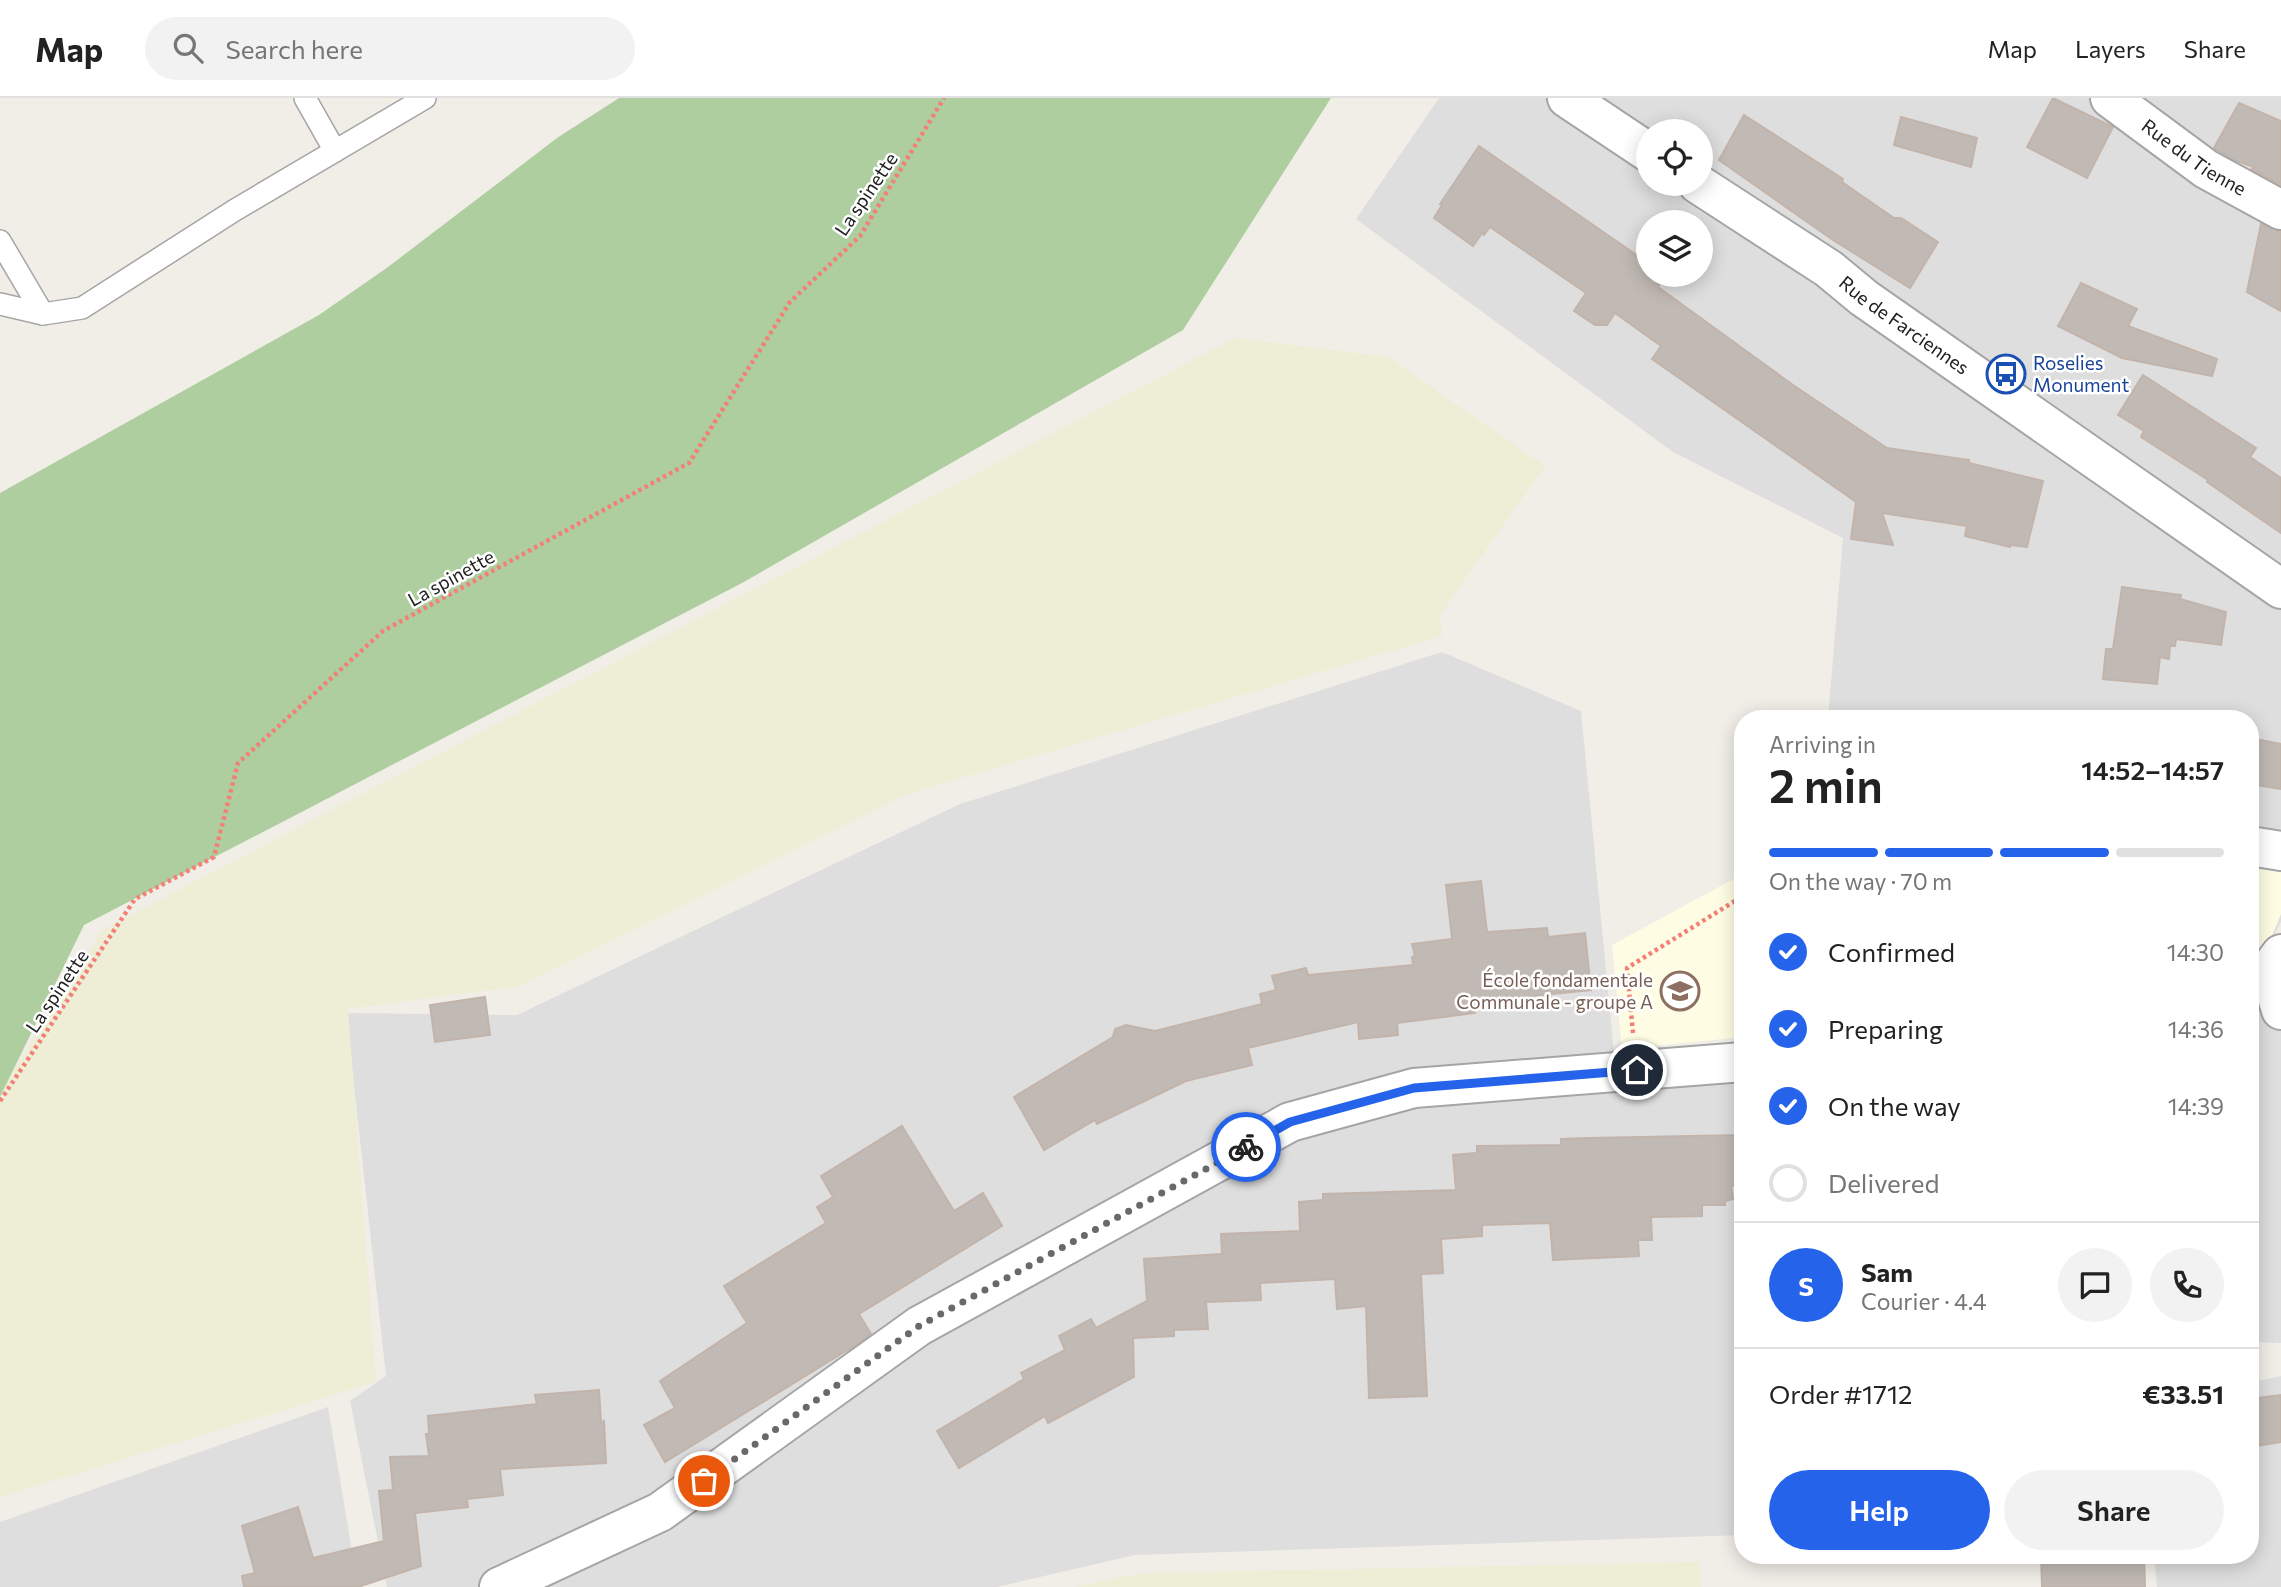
<!DOCTYPE html>
<meta charset="utf-8">
<style>
:root{--surface:#fff;--page:#f2f2f2;--text:#222;--muted:#767676;--line:#e0e0e0;--accent:#2563eb}
body{margin:0;font-family:Commissioner,sans-serif;background:var(--page);color:var(--text);height:100vh;display:flex;flex-direction:column;font-size:26px;white-space:nowrap}
*{box-sizing:border-box;margin:0}
p{font-size:23px;color:var(--muted)}
.icon{flex:none;width:38px;height:38px;fill:none;stroke:currentColor;stroke-width:2;stroke-linecap:round;stroke-linejoin:round}
.map{position:relative;flex:1;overflow:hidden}
.sheet{position:absolute;left:1734px;top:612px;width:525px;height:854px;display:flex;flex-direction:column;background:var(--surface);border-radius:28px;box-shadow:0 4px 18px #0003}
.sheet>*{flex:none}
.fabs{position:absolute;left:1636px;top:21px;display:grid;gap:14px}
.fabs a{display:grid;place-items:center;width:77px;height:77px;border-radius:50%;background:var(--surface);box-shadow:0 4px 18px #0003;font-size:35px}
.pin{position:absolute;display:grid;place-items:center;width:60px;height:60px;color:#fff;margin:-30px;border:4px solid #fff;border-radius:50%;box-shadow:0 2px 7px #0007}
.courier{position:absolute;display:grid;place-items:center;width:70px;height:70px;margin:-35px;border:5px solid #2563eb;border-radius:50%;background:#fff;color:#222;box-shadow:0 2px 9px #0007}
.overview em{font-style:normal;font-weight:600}
.overview div{display:flex;flex-direction:column-reverse}
.overview{display:flex;align-items:center;justify-content:space-between;height:119px;padding:0 35px}
h1{font-size:46px;font-weight:600;line-height:52px}
.bar{display:grid;grid-template-columns:repeat(4,1fr);gap:10px 7px;align-content:center;height:84px;padding:0 35px}
.bar i{height:9px;border-radius:5px;background:var(--line)}
.bar .current{background:var(--accent)}
.bar p{grid-column:span 4}
.line{display:flex;align-items:center;gap:18px;padding:0 35px;border-top:2px solid var(--line)}
.line div{flex:1}
.round{display:grid;place-items:center;flex:none;width:74px;height:74px;border-radius:37px;background:var(--page)}
ol{padding:0 35px;list-style:none}
li{display:flex;align-items:center;gap:21px;height:77px}
li p{margin-inline-start:auto}
li .icon{padding:7px;border-radius:50%;background:var(--accent);color:#fff;stroke-width:4}
li:last-child{color:var(--muted)}
li i{width:38px;height:38px;border:4px solid var(--line);border-radius:50%}
.button{display:flex;gap:14px;margin-top:auto;padding:14px 35px}
.button a{flex:1;height:80px;border-radius:42px;background:var(--accent);color:#fff;font-size:28px;font-weight:600;line-height:80px;text-align:center}
.button a+a{background:var(--page);color:var(--text)}
header{display:flex;align-items:center;gap:42px;box-sizing:border-box;height:98px;padding:0 35px;background:var(--surface);border-bottom:2px solid var(--line)}
header strong{font-size:33px}
nav{display:flex;gap:38px;margin-inline-start:auto;font-size:24px}
.search{width:490px;height:63px;background:var(--page);display:flex;align-items:center;gap:18px;box-sizing:border-box;padding:0 24px;border-radius:38px;color:var(--muted);font-size:26px}
.map>svg:first-child{display:block}
</style>
<header>
<strong>Map</strong>
<div class="search"><svg class="icon" aria-label="search" viewBox="0 0 24 24"><circle cx="10" cy="10" r="6"/><path d="M15 15l6 6"/></svg>Search here</div>
<nav><a>Map</a><a>Layers</a><a>Share</a></nav>
</header>
<div class="map">
<svg width="2281" height="1489" viewBox="0 0 2281 1489">
<rect width="100%" height="100%" fill="#f1eee8"/>
<g fill="#dfdede" fill-rule="evenodd">
<path d="M1439,0H2281V824L2271,842L2251,845L2250,621H1828L1843,440L1673,354L1356,121ZM1648,33H1701V86H1648ZM1648,124H1701V177H1648Z"/>
<path d="M1442,554L1581,613L1616,976L1743,964V1437L1135,1457L997,1489H387L350,1303L386,1278L346,915L517,917L960,706Z"/>
<path d="M2281,858V1245L2251,1244L2250,891Z"/>
<path d="M2281,1278V1489H2157L2154,1458H2250L2251,1284Z"/>
<path d="M328,1309L358,1489H0V1424Z"/>
</g>
<g fill="#fefde4">
<path d="M2250,748L2281,753V816L2267,850L2251,861Z"/>
<path d="M1743,776V939L1622,951L1612,847Z"/>
</g>
<g fill="#edeed5">
<path d="M1235,240L1388,259L1545,368L1440,517L1442,538L907,696L521,888L348,911L376,1284L0,1399V993L102,832Z"/>
<path d="M1699,1464L1701,1489H1075L1143,1475Z"/>
</g>
<path fill="#aece9f" d="M619,0H1331L1183,232L742,485L84,827L0,999V395L319,217L388,169L557,40Z"/>
<g fill="#c1bab4" stroke="#c2b4ab" stroke-width="2">
<path d="M2053,0L2113,29L2087,80L2027,49Z"/>
<path d="M2239,5L2281,23V87L2252,71L2254,69L2234,62L2214,50Z"/>
<path d="M1744,17L1843,81L1842,84L1894,120H1901L1938,144L1910,190L1833,142L1719,62Z"/>
<path d="M1901,19L1977,40L1971,69L1894,47Z"/>
<path d="M1479,48L1648,165V177H1666L1658,189L1793,287L1887,350L1969,362V365L2043,383L2027,449L2010,447V449L1965,438L1967,428L1882,415L1893,447L1851,441L1856,404L1652,261L1661,248L1615,215L1607,227H1595L1574,213L1586,195L1490,129L1484,137L1482,135L1473,148L1434,120L1442,107L1440,106Z"/>
<path d="M2261,126L2281,134V213L2247,194Z"/>
<path d="M2081,185L2137,211L2128,228L2217,261L2212,278L2122,260L2058,228Z"/>
<path d="M2143,277L2256,350L2250,359L2281,380V435L2207,384L2208,382L2141,339L2144,333L2118,317Z"/>
<path d="M2122,489L2181,497L2180,501L2226,514L2221,547L2176,541L2175,548H2170L2169,561L2160,559L2157,586L2103,581L2106,551H2113Z"/>
<path d="M2250,640L2281,646V691L2250,686Z"/>
<path d="M1481,783L1487,834L1547,830L1548,839L1585,835L1591,892L1473,904L1475,915L1397,925L1398,937L1359,941L1358,924L1248,950L1252,967L1186,983L1097,1026L1095,1022L1044,1052L1014,999L1113,939L1115,931L1126,927L1155,933L1262,906L1260,896L1276,892L1272,878L1306,870L1308,877L1413,867L1412,859L1415,858L1412,846L1452,841L1446,787Z"/>
<path d="M485,899L490,937L435,944L430,907Z"/>
<path d="M902,1028L954,1113L983,1095L1002,1128L859,1216L871,1236L854,1248L665,1364L644,1327L675,1310L660,1283L747,1225L724,1188L826,1125L817,1109L833,1099L821,1078Z"/>
<path d="M1743,1037V1087L1731,1088L1733,1101L1725,1103V1107H1702V1118L1651,1119L1652,1142H1638L1639,1158L1553,1162L1550,1125L1482,1127V1138L1441,1141L1443,1175L1421,1176L1427,1298L1369,1300L1366,1208L1337,1211L1335,1181L1260,1185L1261,1202L1206,1204L1208,1231L1174,1232V1238L1133,1240L1134,1279L1048,1325L1045,1318L959,1370L937,1333L1024,1281L1021,1275L1065,1252L1059,1238L1091,1221L1096,1230L1147,1203L1144,1161L1222,1156L1221,1136L1300,1133L1299,1104L1323,1102V1096L1456,1092L1453,1057L1477,1055V1048L1561,1047V1041L1589,1040Z"/>
<path d="M599,1292L601,1325L604,1323L606,1365L500,1371L503,1397L467,1401L468,1409L415,1415L421,1468L358,1489H244L242,1478L255,1475L242,1428L298,1409L313,1460L384,1443L379,1393L393,1392L390,1359L429,1358L426,1336H429L428,1318L537,1306L535,1297Z"/>
<path d="M2281,1297V1344L2250,1349V1301Z"/>
<path d="M2041,1458H2144L2145,1489H2042Z"/>
</g>
<g fill="none" stroke-linecap="round" stroke-linejoin="round">
<defs>
<g id="service">
<path d="M305,0L335,53"/>
<path d="M0,143L43,216"/>
<path d="M0,206L43,216L82,210L235,112L425,0"/>
</g>
<g id="minor">
<path id="s1" d="M2110,0L2206,71L2281,112"/>
<path d="M2250,748L2281,753"/>
<path d="M2269,872L2281,912"/>
<path d="M2250,886L2269,872L2281,856"/>
<path d="M499,1489L660,1414L919,1228L1290,1024L1414,990L1743,964"/>
</g>
<g id="tertiary">
<path d="M1567,0L1648,54"/>
<path id="s2" d="M1698,86L1829,171L1864,200L2281,491"/>
</g>
</defs>
<use href="#service" stroke="#a5a5a5" stroke-width="24"/>
<use href="#minor" stroke="#a5a5a5" stroke-width="42"/>
<use href="#tertiary" stroke="#a5a5a5" stroke-width="42"/>
<g stroke="#f47f76" stroke-width="4.5" stroke-dasharray="3.5 3.5" stroke-linecap="butt">
<path d="M1633,935L1627,870L1743,798"/>
<path d="M0,1003L135,801L214,759L238,665L383,533L689,365L790,204L860,138L944,0"/>
</g>
<use href="#service" stroke="#fff" stroke-width="21"/>
<use href="#minor" stroke="#fff" stroke-width="38"/>
<use href="#tertiary" stroke="#fff" stroke-width="38"/>
</g>
<g fill="none" stroke-linecap="round" stroke-linejoin="round">
<path stroke="#6a6967" stroke-width="7" stroke-dasharray="0 12.6" d="M704,1383L919,1228L1246,1049"/>
<path stroke="#2563eb" stroke-width="9" d="M1246,1049L1290,1024L1414,990L1637,972"/>
</g>
<defs>
<symbol id="bus-ring" viewBox="-11 -11 22 22"><circle r="9.5" fill="#fff" stroke="#1a4fb4" stroke-width="1.5"/><path d="M-5-6H5V4H4V6H2V4H-2V6H-4V4H-5ZM-3.5-4V0h7V-4ZM-3.5 1.2v1.5H-2V1.2ZM2 1.2v1.5H3.5V1.2Z" fill="#1a4fb4"/></symbol>
<symbol id="school-ring" viewBox="-11 -11 22 22"><circle r="9.5" fill="#fff" stroke="#8d6e63" stroke-width="1.5"/><path d="M0-5L7-2L0 1L-7-2ZM-4 1L0 2.5L4 1V4Q0 6-4 4Z" fill="#8d6e63"/></symbol>
</defs>
<g fill-rule="evenodd">
<use href="#bus-ring" x="1984" y="254" width="44" height="44"/>
<use href="#school-ring" x="1658" y="871" width="44" height="44"/>
</g>
<g text-anchor="middle" stroke-width="5" stroke-linejoin="round" paint-order="stroke">
<g font-size="19" fill="#212121" stroke="#fff">
<text dy="7" stroke="none"><textPath href="#s1" startOffset="103">Rue du Tienne</textPath></text>
<text transform="translate(866 96) rotate(-56)" y="7">La spinette</text>
<text dy="7" stroke="none"><textPath href="#s2" startOffset="250">Rue de Farciennes</textPath></text>
<text transform="translate(451 480) rotate(-29)" y="7">La spinette</text>
<text transform="translate(57 893) rotate(-56)" y="7">La spinette</text>
</g>
<g font-size="19" fill="#164399" stroke="#fff" text-anchor="start">
<text x="2033" y="272">Roselies<tspan x="2033" dy="22">Monument</tspan></text>
</g>
<g font-size="19" fill="#785e54" stroke="#fff" text-anchor="end">
<text x="1653" y="889">École fondamentale<tspan x="1653" dy="22">Communale - groupe A</tspan></text>
</g>
</g>
</svg>
<div class="fabs">
<a><svg class="icon" aria-label="locate" viewBox="0 0 24 24"><circle cx="12" cy="12" r="6"/><path d="M12 2v4M12 18v4M2 12h4M18 12h4"/></svg></a>
<a><svg class="icon" aria-label="layers" viewBox="0 0 24 24"><path d="M12 4l9 5-9 5-9-5zM3 14l9 5 9-5"/></svg></a>
</div>
<div class="pin" style="left:704px;top:1383px;background:#ea580c"><svg class="icon" aria-label="bag" viewBox="0 0 24 24"><path d="M5 8h14l-1 12H6zM9 8a3 3 0 0 1 6 0"/></svg></div>
<div class="pin" style="left:1637px;top:972px;background:#1f2937"><svg class="icon" aria-label="home" viewBox="0 0 24 24"><path d="M3 11l9-7 9 7M6 9v11h12V9"/></svg></div>
<div class="courier" style="left:1246px;top:1049px"><svg class="icon" aria-label="bike" viewBox="0 0 24 24"><circle cx="6" cy="16" r="4"/><circle cx="18" cy="16" r="4"/><path d="M6 16l4-8h5l3 8M10 8l3 8H6M13 5h3"/></svg></div>
<section class="sheet">
<div class="overview"><div><h1>2 min</h1><p>Arriving in</p></div><em>14:52–14:57</em></div>
<div class="bar"><i class="current"></i><i class="current"></i><i class="current"></i><i></i><p>On the way · 70 m</p></div>
<ol>
<li><svg class="icon" aria-label="check" viewBox="0 0 24 24"><path d="M5 12l5 5 9-10"/></svg>Confirmed<p>14:30</p></li>
<li><svg class="icon" aria-label="check" viewBox="0 0 24 24"><path d="M5 12l5 5 9-10"/></svg>Preparing<p>14:36</p></li>
<li><svg class="icon" aria-label="check" viewBox="0 0 24 24"><path d="M5 12l5 5 9-10"/></svg>On the way<p>14:39</p></li>
<li><i></i>Delivered</li>
</ol>
<div class="line" style="height:126px"><b class="round" style="background:var(--accent);color:#fff">S</b><div><b>Sam</b><p>Courier · 4.4</p></div><a class="round"><svg class="icon" aria-label="chat" viewBox="0 0 24 24"><path d="M4 5h16v11H9l-5 4z"/></svg></a><a class="round"><svg class="icon" aria-label="phone" viewBox="0 0 24 24"><path d="M5 4h4l2 5-3 2q2 4 5 5l2-3 5 2v4C11 20 4 13 5 4z"/></svg></a></div>
<div class="line" style="height:91px"><div>Order #1712</div><b>€33.51</b></div>
<div class="button"><a>Help</a><a>Share</a></div>
</section>
</div>
